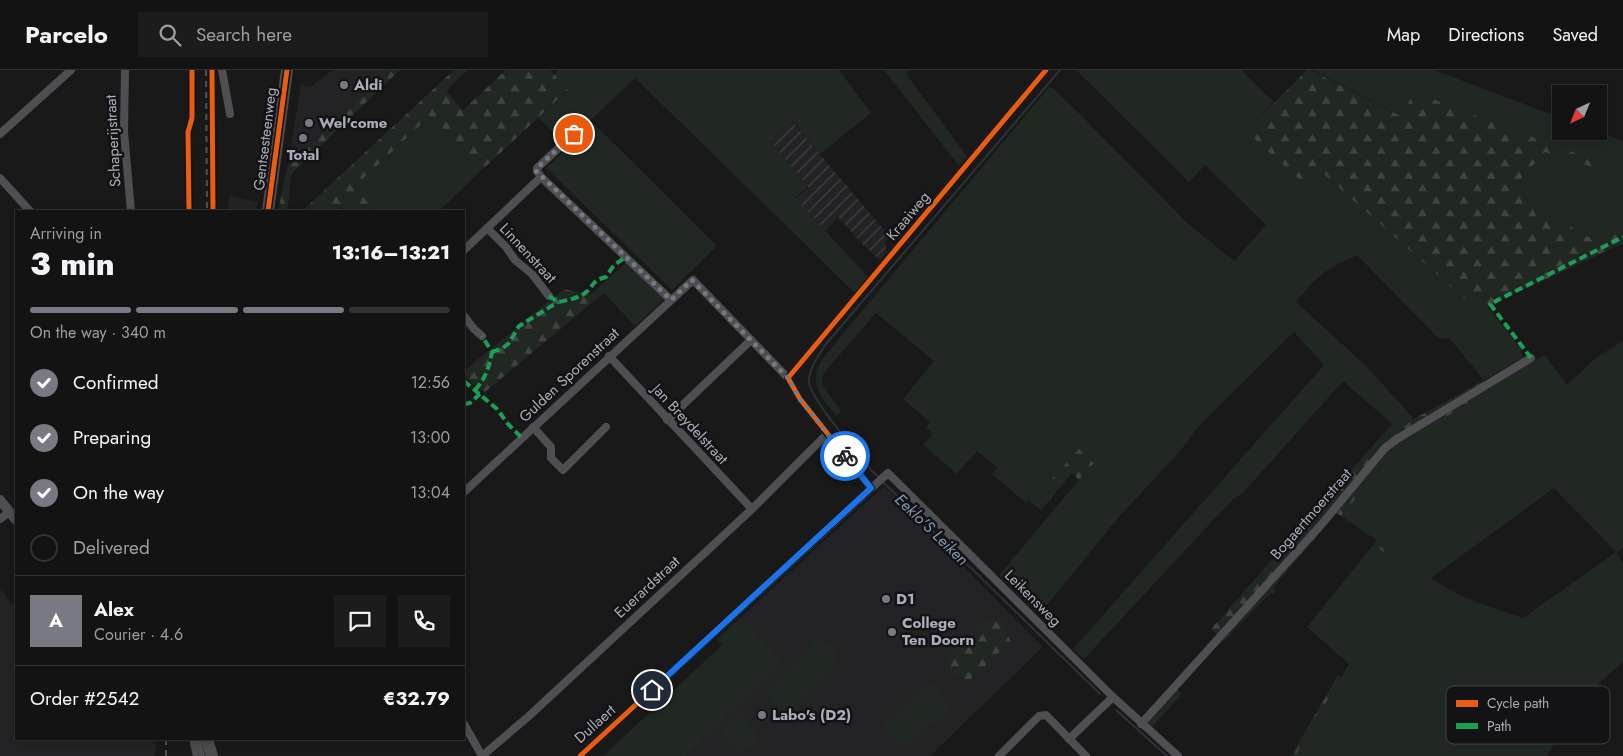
<!DOCTYPE html>
<meta charset="utf-8">
<style>
:root{--surface:#131313;--page:#1c1c1c;--text:#f1f3f6;--muted:#9d9ea0;--line:#323233;--accent:#787982}
body{margin:0;font-family:Jost,sans-serif;background:var(--page);color:var(--text);height:100vh;display:flex;flex-direction:column;font-size:19px;white-space:nowrap}
*{box-sizing:border-box;margin:0}
p{font-size:16px;color:var(--muted)}
.icon{flex:none;width:28px;height:28px;fill:none;stroke:currentColor;stroke-width:2;stroke-linecap:round;stroke-linejoin:round}
.map{position:relative;flex:1;overflow:hidden}
.panel{position:absolute;left:15px;top:140px;width:450px;height:530px;display:flex;flex-direction:column;background:var(--surface);border-radius:0px;box-shadow:0 2px 8px #0003,0 0 0 1px var(--line)}
.panel>*{flex:none}
.needle{width:32px;rotate:223deg}
.buttons{position:absolute;left:1552px;top:15px;display:grid;gap:10px}
.buttons a{display:grid;place-items:center;width:55px;height:55px;border-radius:0px;background:var(--surface);box-shadow:0 2px 8px #0003,0 0 0 1px var(--line);font-size:25px}
.pin{position:absolute;display:grid;place-items:center;width:42px;height:42px;color:#fff;margin:-21px;border:2px solid #fff;border-radius:50%;box-shadow:0 1px 5px #0007}
.courier{position:absolute;display:grid;place-items:center;width:50px;height:50px;margin:-25px;border:4px solid #1a73e8;border-radius:50%;background:#fff;color:#222;box-shadow:0 1px 6px #0007}
.head em{font-style:normal;font-weight:800}
.head div{display:flex;flex-direction:column-reverse}
.head{display:flex;align-items:center;justify-content:space-between;height:85px;padding:0 15px}
h1{font-size:32px;font-weight:800;line-height:38px}
.bar{display:grid;grid-template-columns:repeat(4,1fr);gap:8px 5px;align-content:center;height:60px;padding:0 15px}
.bar i{height:6px;border-radius:4px;background:var(--line)}
.bar .selected{background:var(--accent)}
.bar p{grid-column:span 4}
.line{display:flex;align-items:center;gap:12px;padding:0 15px;border-top:1px solid var(--line)}
.line div{flex:1}
.round{display:grid;place-items:center;flex:none;width:52px;height:52px;border-radius:0px;background:var(--page)}
ol{padding:0 15px;list-style:none}
li{display:flex;align-items:center;gap:15px;height:55px}
li p{margin-inline-start:auto}
li .icon{padding:5px;border-radius:50%;background:var(--accent);color:#fff;stroke-width:4}
li:last-child{color:var(--muted)}
li i{width:28px;height:28px;border:2px solid var(--line);border-radius:50%}
header{display:flex;align-items:center;gap:30px;box-sizing:border-box;height:70px;padding:0 25px;background:var(--surface);border-bottom:1px solid var(--line)}
header strong{font-size:24px}
nav{display:flex;gap:28px;margin-inline-start:auto;font-size:18px}
.search{width:350px;height:45px;background:var(--page);display:flex;align-items:center;gap:12px;box-sizing:border-box;padding:0 18px;border-radius:0px;color:var(--muted);font-size:19px}
.map>svg:first-child{display:block}
</style>
<header>
<strong>Parcelo</strong>
<div class="search"><svg class="icon" aria-label="search" viewBox="0 0 24 24"><circle cx="10" cy="10" r="6"/><path d="M15 15l6 6"/></svg>Search here</div>
<nav><a>Map</a><a>Directions</a><a>Saved</a></nav>
</header>
<div class="map">
<svg width="1623" height="686" viewBox="0 0 1623 686">
<defs>
<pattern id="industrial-furrows" width="10" height="10" patternUnits="userSpaceOnUse" patternTransform="scale(1.25)"><rect width="10" height="10" fill="#232325"/><path d="M-1 1l2-2M0 10L10 0M9 11l2-2" fill="none" stroke="#404043"/></pattern>
<pattern id="forest-firs" width="22" height="20" patternUnits="userSpaceOnUse" patternTransform="scale(1.25)"><rect width="22" height="20" fill="#212823"/><path d="M5 1l3.5 6h-7zM16 11l3.5 6h-7z" fill="#3f4441"/></pattern>
</defs>
<rect width="100%" height="100%" fill="#191919"/>
<g fill="#232325">
<path d="M333,0H389L287,98L301,14L310,17Z"/>
<path d="M229,126L258,132L256,141H228Z"/>
<path d="M884,416L1043,577L930,686H687L784,591L741,547Z"/>
<path d="M0,519L16,538V669H156L155,686H0Z"/>
</g>
<path fill="url(#industrial-furrows)" d="M792,51L890,167L885,171L887,182L880,190L865,177L838,147L825,161L796,129L809,118L768,69Z"/>
<g fill="#212823" fill-rule="evenodd">
<path d="M559,0H839L871,43L820,84L793,51L768,69L808,117L795,128L868,207L855,223L635,8L565,75L539,48L568,20L554,5Z"/>
<path d="M884,0H909L906,4L967,86L959,96Z"/>
<path d="M1076,0H1241L1274,32L1246,61L1316,96L1477,240L1487,236L1521,279L1523,288L1484,310L1449,268L1439,269L1357,185C1326,199 1318,205 1296,232L1367,297L1414,349L1399,360L1343,311L1244,422L1233,429L1084,589L1073,579L1324,295L1294,262L1198,357L1180,381L1118,448L1039,545L999,505L1094,392L1079,380L1031,432L1029,430L1026,433L992,404L997,397L977,381L957,404L923,375L932,364L926,357L930,352L903,329L934,291L876,243L823,304L822,314L841,341L837,346C819,326 809,314 822,289L1050,16L1081,45L1186,152L1234,191L1266,155L1205,95L1189,112Z"/>
<path d="M1312,0H1434L1561,48V61H1597L1623,71V151L1588,167L1515,124L1523,106L1545,82L1620,106L1414,22L1402,46Z"/>
<path d="M430,46L483,99L439,141H376L354,117Z"/>
<path d="M593,53L717,176L672,220L546,98Z"/>
<path d="M627,192L665,228L635,256L604,223L594,231L590,225Z"/>
<path d="M1623,271V478L1617,482L1623,493V592C1591,618 1567,650 1547,686H1295L1349,594L1307,557L1373,475L1403,495L1406,490L1341,446L1396,380L1415,364L1488,317L1545,285L1567,315L1597,287ZM1554,418L1616,482L1523,548C1490,537 1459,528 1431,508Z"/>
<path d="M741,547L784,591L687,686H603L722,575L717,569Z"/>
<path d="M817,571L827,573L835,579L837,592L833,600L785,645L765,623L813,577V572Z"/>
<path d="M930,612L952,636L906,678L883,655Z"/>
<path d="M738,642L760,666C758,671 756,672 752,675C749,678 747,681 742,681C733,682 718,665 724,656C727,651 734,646 738,642Z"/>
</g>
<g fill="url(#forest-firs)">
<path d="M389,0H400L292,103L287,141H278L287,98Z"/>
<path d="M454,0H467L446,21L463,40L506,0H550L568,20L483,99L430,46L354,117L376,141H348L341,137L336,141H302Z"/>
<path d="M1307,0H1310L1401,46L1414,22L1622,101L1620,106L1545,82L1523,106L1515,123L1588,167L1623,151V173L1558,204L1477,240L1316,97L1301,111L1246,61Z"/>
<path d="M564,219L590,225L594,231L485,322C475,317 467,312 464,301Z"/>
<path d="M1484,310L1490,322L1415,364L1396,380L1341,446L1336,443L1273,518L1276,521L1273,525L1270,523L1224,571L1211,559L1392,354L1399,360L1414,349Z"/>
<path d="M1079,379L1094,393L1079,410L1072,403L1041,440L1031,432Z"/>
<path d="M1377,470L1406,490L1404,495L1373,475Z"/>
<path d="M992,547L997,550L1011,571L970,610L965,612L946,597L948,589L952,582Z"/>
<path d="M1338,605L1341,607L1295,686H1291Z"/>
<path d="M1176,619L1182,624L1152,657L1146,652Z"/>
</g>
<g fill="none" stroke-linecap="round" stroke-linejoin="round">
<g stroke="#2c323b" stroke-width="2">
<path d="M880,408L872,401C859,384 810,329 809,312C809,297 819,285 826,274L1060,0"/>
<path d="M883,412L1100,624"/>
<path d="M1116,640L1167,686"/>
</g>
<g stroke="#4f4f53" stroke-width="8">
<path d="M125,0L124,62L131,141"/>
<path d="M222,0L230,44"/>
<path d="M0,64L71,0"/>
<path d="M541,107L671,230"/>
<path d="M0,108L30,141"/>
<path d="M487,158L506,177L515,190L532,204L549,226"/>
<path d="M464,180L541,107L537,101V98L574,64"/>
<path d="M464,246L474,259L482,266"/>
<path d="M609,286L752,439"/>
<path d="M788,308L1046,0"/>
<path d="M667,350L751,270"/>
<path d="M533,357L551,377V388L563,400L606,357"/>
<path d="M464,422L693,210L788,308L800,329L871,418"/>
<path d="M0,449L9,442"/>
<path d="M464,654L482,686"/>
<path d="M1141,654L1321,455L1385,378L1397,369L1531,288"/>
<path d="M1069,669L1113,627"/>
<path d="M482,686L529,646L752,439L827,364"/>
<path d="M580,686L888,403L1113,627L1178,686"/>
<path d="M999,686L1039,646L1046,645L1086,686"/>
</g>
<path stroke="#4f4f53" stroke-width="10" d="M0,430L16,450"/>
<g stroke="#4c4c4f" stroke-width="12">
<path d="M268,141L287,0"/>
<path d="M195,669L199,686"/>
<path d="M207,669L212,686"/>
</g>
<g stroke="#4e5053" stroke-width="2" stroke-dasharray="6 5" stroke-linecap="butt">
<path d="M206,0L207,141"/>
<path d="M166,686V669"/>
</g>
<g stroke="#1a9f57" stroke-width="4" stroke-dasharray="8 4" stroke-linecap="butt">
<path d="M549,226L558,232C568,230 576,229 585,223C595,216 590,211 606,207L614,195L626,187"/>
<path d="M492,282L503,278L509,273L519,256L558,232"/>
<path d="M1531,288L1490,234L1623,167"/>
<path d="M464,311L497,339L508,354L522,368"/>
<path d="M475,320C486,308 489,297 492,282L482,266"/>
<path d="M464,334L470,333L480,324"/>
</g>
<defs>
<g id="cycleway">
<path d="M212,0L213,141"/>
<path d="M189,141L188,62L192,48V0"/>
<path d="M268,141L287,0"/>
<path d="M580,686L871,418L800,329L788,308L1046,0"/>
</g>
</defs>
<use href="#cycleway" stroke="#131315" stroke-width="8"/>
<use href="#cycleway" stroke="#e95d12" stroke-width="5"/>
</g>
<g fill="none" stroke-linecap="round" stroke-linejoin="round">
<path stroke="#787982" stroke-width="5" stroke-dasharray="0 9" d="M574,64L537,98L536,101L671,230L692,210L788,308L800,329L845,386"/>
<path stroke="#1a73e8" stroke-width="6" d="M652,620L871,418L845,386"/>
</g>
<g fill="#787982" stroke="#131315" stroke-width="2">
<circle cx="344" cy="15" r="5"/>
<circle cx="309" cy="53" r="5"/>
<circle cx="303" cy="68" r="5"/>
<circle cx="886" cy="529" r="5"/>
<circle cx="892" cy="562" r="5"/>
<circle cx="762" cy="645" r="5"/>
</g>
<g text-anchor="middle" stroke-width="5" stroke-linejoin="round" paint-order="stroke">
<g font-size="15" font-weight="bold" fill="#abadba" stroke="#131315" text-anchor="start">
<text x="354" y="20">Aldi</text>
<text x="319" y="58">Wel'come</text>
<text x="303" y="90" text-anchor="middle">Total</text>
<text x="896" y="534">D1</text>
<text x="902" y="558">College<tspan x="902" dy="17">Ten Doorn</tspan></text>
<text x="772" y="650">Labo's (D2)</text>
</g>
<g font-size="15" fill="#abadba" stroke="#131315">
<text transform="translate(265 69) rotate(-83)" y="5">Gentsesteenweg</text>
<text transform="translate(113 71) rotate(-93)" y="5">Schaperijstraat</text>
<text transform="translate(908 146) rotate(-50)" y="5">Kraaiweg</text>
<text transform="translate(528 183) rotate(47)" y="5">Linnenstraat</text>
<text transform="translate(569 305) rotate(-43)" y="5">Gulden Sporenstraat</text>
<text transform="translate(690 354) rotate(47)" y="5">Jan Breydelstraat</text>
<text transform="translate(1311 444) rotate(-49)" y="5">Bogaertmoerstraat</text>
<text transform="translate(647 517) rotate(-43)" y="5">Euerardstraat</text>
<text transform="translate(1033 528) rotate(45)" y="5">Leikensweg</text>
<text transform="translate(595 654) rotate(-42)" y="5">Dullaert</text>
</g>
<g font-size="16" font-style="italic" fill="#8296b4" stroke="#131315">
<text transform="translate(932 459) rotate(44)" y="6">Eeklo'S Leiken</text>
</g>
</g>
<rect x="1446" y="616" width="164" height="58" rx="8" fill="#131315" stroke="#414147" stroke-width="1"/>
<rect x="1456" y="630" width="22" height="7" fill="#e95d12"/>
<rect x="1456" y="653" width="22" height="6" fill="#1a9f57"/>
<g font-size="14" fill="#abadba">
<text x="1487" y="638">Cycle path</text>
<text x="1487" y="661">Path</text>
</g>
</svg>
<div class="buttons">
<a><svg class="needle" viewBox="-14 -14 28 28"><path d="M0-13l5 13h-10z" fill="#e53935"/><path d="M0 13l5-13h-10z" fill="#9d9ea0"/></svg></a>
</div>
<div class="pin" style="left:574px;top:64px;background:#ea580c"><svg class="icon" aria-label="bag" viewBox="0 0 24 24"><path d="M5 8h14l-1 12H6zM9 8a3 3 0 0 1 6 0"/></svg></div>
<div class="pin" style="left:652px;top:620px;background:#1f2937"><svg class="icon" aria-label="home" viewBox="0 0 24 24"><path d="M3 11l9-7 9 7M6 9v11h12V9"/></svg></div>
<div class="courier" style="left:845px;top:386px"><svg class="icon" aria-label="bike" viewBox="0 0 24 24"><circle cx="6" cy="16" r="4"/><circle cx="18" cy="16" r="4"/><path d="M6 16l4-8h5l3 8M10 8l3 8H6M13 5h3"/></svg></div>
<section class="panel">
<div class="head"><div><h1>3 min</h1><p>Arriving in</p></div><em>13:16–13:21</em></div>
<div class="bar"><i class="selected"></i><i class="selected"></i><i class="selected"></i><i></i><p>On the way · 340 m</p></div>
<ol>
<li><svg class="icon" aria-label="check" viewBox="0 0 24 24"><path d="M5 12l5 5 9-10"/></svg>Confirmed<p>12:56</p></li>
<li><svg class="icon" aria-label="check" viewBox="0 0 24 24"><path d="M5 12l5 5 9-10"/></svg>Preparing<p>13:00</p></li>
<li><svg class="icon" aria-label="check" viewBox="0 0 24 24"><path d="M5 12l5 5 9-10"/></svg>On the way<p>13:04</p></li>
<li><i></i>Delivered</li>
</ol>
<div class="line" style="height:90px"><b class="round" style="background:var(--accent);color:#fff">A</b><div><b>Alex</b><p>Courier · 4.6</p></div><a class="round"><svg class="icon" aria-label="chat" viewBox="0 0 24 24"><path d="M4 5h16v11H9l-5 4z"/></svg></a><a class="round"><svg class="icon" aria-label="phone" viewBox="0 0 24 24"><path d="M5 4h4l2 5-3 2q2 4 5 5l2-3 5 2v4C11 20 4 13 5 4z"/></svg></a></div>
<div class="line" style="height:65px"><div>Order #2542</div><b>€32.79</b></div>
</section>
</div>
